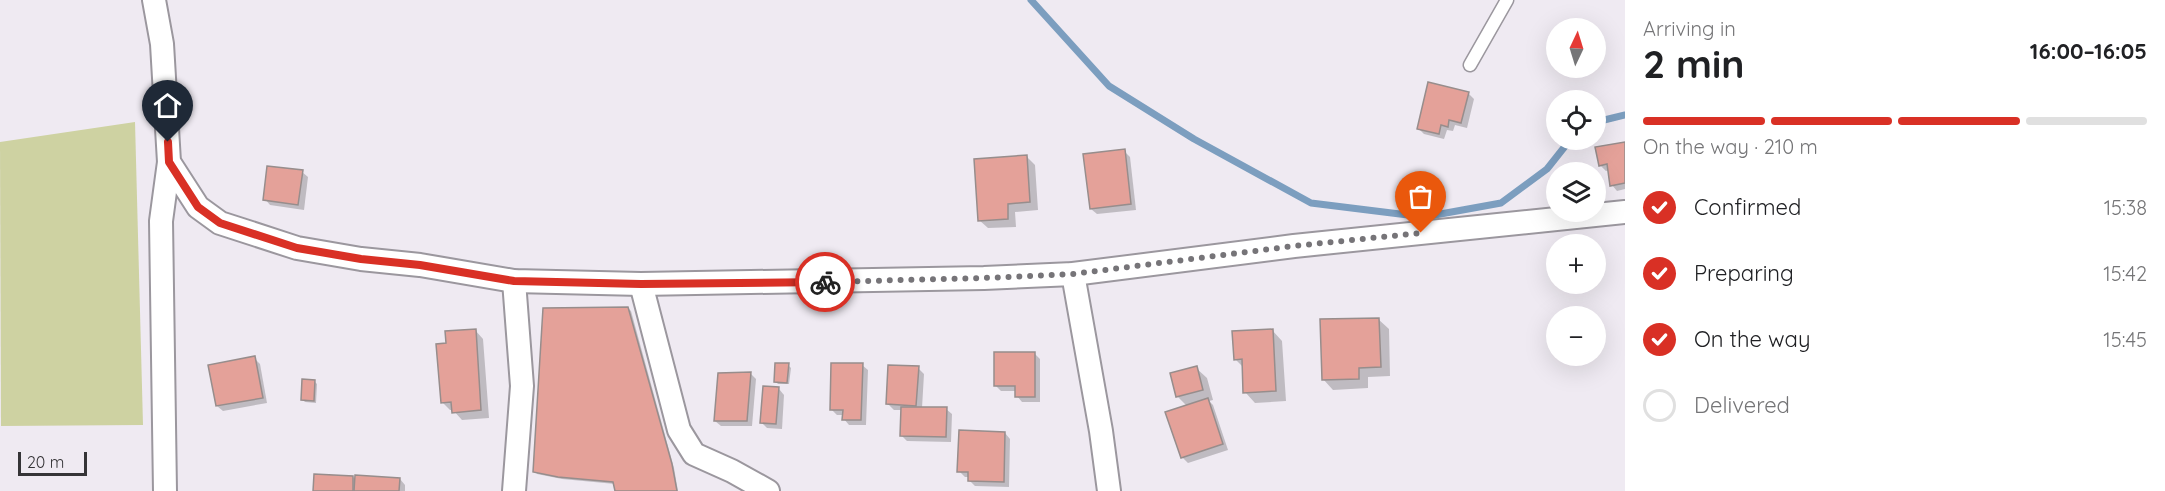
<!DOCTYPE html>
<meta charset="utf-8">
<style>
:root{--surface:#fff;--page:#f2f2f2;--text:#202124;--muted:#757577;--line:#e0e0e0;--accent:#d93025}
body{margin:0;font-family:Quicksand,sans-serif;background:var(--page);color:var(--text);height:100vh;display:flex;flex-direction:column;font-size:22px;white-space:nowrap}
*{box-sizing:border-box;margin:0}
p{font-size:20px;color:var(--muted)}
.icon{flex:none;width:33px;height:33px;fill:none;stroke:currentColor;stroke-width:2;stroke-linecap:round;stroke-linejoin:round}
.map{position:relative;flex:1;overflow:hidden}
.panel{display:flex;flex-direction:column;background:var(--surface);width:540px}
.panel>*{flex:none}
.needle{width:39px;rotate:4deg}
.controls{position:absolute;left:1546px;top:18px;display:grid;gap:12px}
.controls a{display:grid;place-items:center;width:60px;height:60px;border-radius:50%;background:var(--surface);box-shadow:0 6px 24px #0002;font-size:30px}
.scale{position:absolute;left:18px;bottom:15px;width:69px;box-sizing:border-box;padding-left:6px;border:3px solid #353437;border-top:0;font-size:16px;line-height:21px;white-space:nowrap;color:#353437;-webkit-text-stroke:4px #efeaf2;paint-order:stroke}
.pin{position:absolute;display:grid;place-items:center;width:51px;height:51px;color:#fff;margin:-62px -26px;border-radius:50% 50% 50% 0;rotate:-45deg;box-shadow:0 0 6px #0007}
.pin .icon{rotate:45deg}
.courier{position:absolute;display:grid;place-items:center;width:60px;height:60px;margin:-30px;border:4px solid #d93025;border-radius:50%;background:#fff;color:#222;box-shadow:0 2px 8px #0007}
.summary em{font-style:normal;font-weight:700}
.summary div{display:flex;flex-direction:column-reverse}
.summary{display:flex;align-items:center;justify-content:space-between;height:102px;padding:0 18px}
h1{font-size:39px;font-weight:700;line-height:45px}
.bar{display:grid;grid-template-columns:repeat(4,1fr);gap:9px 6px;align-content:center;height:72px;padding:0 18px}
.bar i{height:8px;border-radius:4px;background:var(--line)}
.bar .on{background:var(--accent)}
.bar p{grid-column:span 4}
ol{padding:0 18px;list-style:none}
li{display:flex;align-items:center;gap:18px;height:66px}
li p{margin-inline-start:auto}
li .icon{padding:6px;border-radius:50%;background:var(--accent);color:#fff;stroke-width:4}
li:last-child{color:var(--muted)}
li i{width:33px;height:33px;border:3px solid var(--line);border-radius:50%}
main{display:flex;flex:1;min-height:0}
.map>svg:first-child{display:block}
</style>
<main>
<div class="map">
<svg width="1625" height="491" viewBox="0 0 1625 491">
<rect width="100%" height="100%" fill="#efeaf2"/>
<path fill="#ced2a2" d="M135,122L143,425L1,426L0,142Z"/>
<g fill="#0003">
<path d="M1468,93L1474,99L1467,128L1455,125L1453,131L1447,130L1444,139L1424,134L1418,128Z"/>
<path d="M1625,144V189L1617,191L1612,185L1609,170L1606,171L1600,165Z"/>
<path d="M1124,151L1130,157L1136,210L1097,214L1091,209Z"/>
<path d="M1027,157L1035,165L1038,210L1015,212L1016,227L988,228L979,220Z"/>
<path d="M302,172L308,177L304,210L270,205L265,199Z"/>
<path d="M628,308L631,311L674,468L678,491H617L615,484L562,479L537,474L535,471Z"/>
<path d="M1378,319L1389,329L1390,376L1368,377V388L1333,390L1323,379Z"/>
<path d="M475,330L483,339L489,418L462,420L453,410H450L442,402L448,344Z"/>
<path d="M1272,330L1282,341L1286,401L1255,403L1245,392L1243,367L1235,359Z"/>
<path d="M1034,353L1040,359V402H1022L1017,396V391H1001L995,385Z"/>
<path d="M254,358L260,364L267,403L223,411L217,406Z"/>
<path d="M788,365L791,368L789,384H778L775,381Z"/>
<path d="M862,365L868,370L866,425H849L844,419V415H837L831,409Z"/>
<path d="M918,368L924,374L922,408L946,409L952,414L951,442L907,441L902,436V410H894L888,404Z"/>
<path d="M1196,368L1207,378L1213,400L1209,401L1213,405L1228,450L1188,463L1182,457L1187,406L1178,397L1172,374Z"/>
<path d="M750,373L756,379L752,426H721L715,421Z"/>
<path d="M314,381L317,384L316,403L305,402L303,400Z"/>
<path d="M779,389L784,395L782,429L767,428L761,422Z"/>
<path d="M1005,433L1010,439L1009,487L975,486L969,480V477H965L959,471Z"/>
<path d="M353,477L356,480L400,479L405,485V491H315Z"/>
</g>
<g fill="none" stroke-linecap="round" stroke-linejoin="round">
<g stroke="#7c9ebf" stroke-width="7">
<path d="M1031,0L1109,86L1194,139L1311,203L1424,217L1501,203L1547,169L1570,140"/>
<path d="M1596,122L1625,115"/>
</g>
</g>
<g fill="#e4a199" stroke="#978d8c" stroke-width="1.5">
<path d="M1428,82L1469,92L1461,123L1449,120L1448,127L1441,125L1439,134L1417,129Z"/>
<path d="M1625,142V183L1610,186L1607,164L1599,166L1595,147Z"/>
<path d="M1125,149L1131,204L1090,209L1083,154Z"/>
<path d="M1027,155L1030,202L1008,204V219L978,221L974,159Z"/>
<path d="M267,166L303,170L298,205L263,200Z"/>
<path d="M628,307L672,464L677,491H615L613,482L558,477L533,472L543,308Z"/>
<path d="M1379,318L1381,367L1359,368V379L1322,380L1320,319Z"/>
<path d="M476,329L481,410L452,413L451,402L441,403L436,344L446,343L445,331Z"/>
<path d="M1273,329L1276,391L1243,393L1242,359L1234,360L1232,331Z"/>
<path d="M994,352H1035V397H1015V386H994Z"/>
<path d="M255,356L263,398L216,406L208,365Z"/>
<path d="M775,363H789L787,383L774,382Z"/>
<path d="M831,363H863L861,420H842L843,410H830Z"/>
<path d="M888,365L919,366L916,406L886,404Z"/>
<path d="M1197,366L1203,390L1176,397L1170,373Z"/>
<path d="M751,372L747,421H714L718,373Z"/>
<path d="M302,379L315,380L314,401L301,400Z"/>
<path d="M763,386L779,387L776,424L760,423Z"/>
<path d="M1208,398L1223,444L1181,458L1165,412Z"/>
<path d="M901,407H947L946,437L900,436Z"/>
<path d="M959,430L1005,432L1004,482L968,481V472H957Z"/>
<path d="M314,474L353,476V491H313Z"/>
<path d="M355,475L400,478L399,491H354Z"/>
</g>
<g fill="none" stroke-linecap="round" stroke-linejoin="round">
<defs>
<path id="lane" d="M1470,65L1507,0"/>
<g id="street">
<path d="M154,0L162,44L169,162L198,207L220,223L297,248L361,259L420,265L514,281L641,284L984,278L1073,274L1294,246L1625,212"/>
<path d="M1073,274L1101,431L1109,491"/>
<path d="M641,284L679,430L694,454L732,471L768,491"/>
<path d="M165,491L161,221L169,162"/>
<path d="M514,491L522,386L514,281"/>
</g>
</defs>
<use href="#lane" stroke="#9b979e" stroke-width="15"/>
<use href="#street" stroke="#9b979e" stroke-width="26"/>
<use href="#lane" stroke="#fff" stroke-width="12"/>
<use href="#street" stroke="#fff" stroke-width="22"/>
</g>
<g fill="none" stroke-linecap="round" stroke-linejoin="round">
<path stroke="#767478" stroke-width="6" stroke-dasharray="0 10.8" d="M825,282L984,278L1073,274L1294,246L1421,233"/>
<path stroke="#d93025" stroke-width="8" d="M168,142L169,162L198,207L220,223L297,248L361,259L420,265L514,281L641,284L825,282"/>
</g>
</svg>
<div class="controls">
<a><svg class="needle" viewBox="-14 -14 28 28"><path d="M0-13l5 13h-10z" fill="#e53935"/><path d="M0 13l5-13h-10z" fill="#757577"/></svg></a>
<a><svg class="icon" aria-label="locate" viewBox="0 0 24 24"><circle cx="12" cy="12" r="6"/><path d="M12 2v4M12 18v4M2 12h4M18 12h4"/></svg></a>
<a><svg class="icon" aria-label="layers" viewBox="0 0 24 24"><path d="M12 4l9 5-9 5-9-5zM3 14l9 5 9-5"/></svg></a>
<a>+</a>
<a>−</a>
</div>
<div class="scale">20 m</div>
<div class="pin" style="left:1421px;top:233px;background:#ea580c"><svg class="icon" aria-label="bag" viewBox="0 0 24 24"><path d="M5 8h14l-1 12H6zM9 8a3 3 0 0 1 6 0"/></svg></div>
<div class="pin" style="left:168px;top:142px;background:#1f2937"><svg class="icon" aria-label="home" viewBox="0 0 24 24"><path d="M3 11l9-7 9 7M6 9v11h12V9"/></svg></div>
<div class="courier" style="left:825px;top:282px"><svg class="icon" aria-label="bike" viewBox="0 0 24 24"><circle cx="6" cy="16" r="4"/><circle cx="18" cy="16" r="4"/><path d="M6 16l4-8h5l3 8M10 8l3 8H6M13 5h3"/></svg></div>
</div>
<section class="panel">
<div class="summary"><div><h1>2 min</h1><p>Arriving in</p></div><em>16:00–16:05</em></div>
<div class="bar"><i class="on"></i><i class="on"></i><i class="on"></i><i></i><p>On the way · 210 m</p></div>
<ol>
<li><svg class="icon" aria-label="check" viewBox="0 0 24 24"><path d="M5 12l5 5 9-10"/></svg>Confirmed<p>15:38</p></li>
<li><svg class="icon" aria-label="check" viewBox="0 0 24 24"><path d="M5 12l5 5 9-10"/></svg>Preparing<p>15:42</p></li>
<li><svg class="icon" aria-label="check" viewBox="0 0 24 24"><path d="M5 12l5 5 9-10"/></svg>On the way<p>15:45</p></li>
<li><i></i>Delivered</li>
</ol>
</section>
</main>
